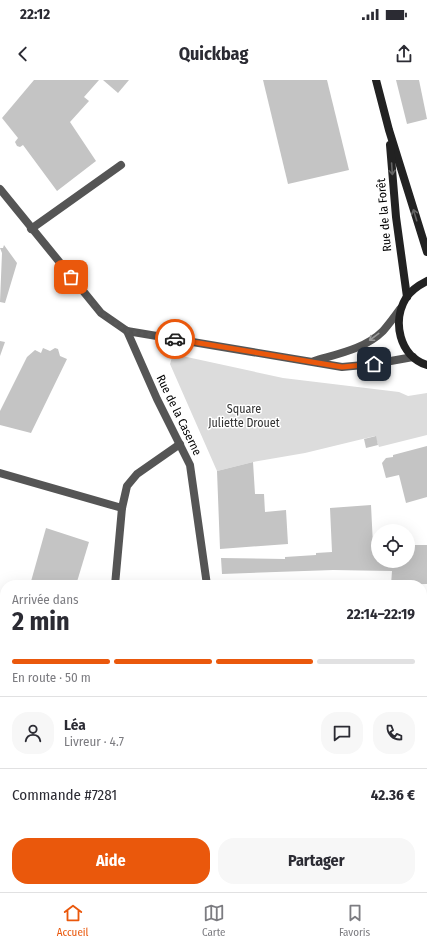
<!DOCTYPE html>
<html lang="fr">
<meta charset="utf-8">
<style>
:root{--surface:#fff;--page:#f7f7f7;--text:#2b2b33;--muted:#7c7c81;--line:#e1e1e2;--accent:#ea580c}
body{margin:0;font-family:"Fira Sans Condensed",sans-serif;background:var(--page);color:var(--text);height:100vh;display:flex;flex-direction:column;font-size:15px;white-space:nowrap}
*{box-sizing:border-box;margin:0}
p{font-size:13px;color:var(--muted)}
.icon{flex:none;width:22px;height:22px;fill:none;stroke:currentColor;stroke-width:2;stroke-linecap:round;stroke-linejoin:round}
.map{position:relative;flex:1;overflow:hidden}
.side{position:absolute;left:0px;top:500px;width:427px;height:312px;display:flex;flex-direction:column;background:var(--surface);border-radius:16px 16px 0 0;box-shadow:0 4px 16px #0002}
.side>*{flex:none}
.controls{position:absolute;left:371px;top:444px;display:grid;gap:8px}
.controls a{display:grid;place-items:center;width:44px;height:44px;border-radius:50%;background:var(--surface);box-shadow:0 4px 16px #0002;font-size:20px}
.pin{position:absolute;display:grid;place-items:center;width:34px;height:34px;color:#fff;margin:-17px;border-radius:8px;box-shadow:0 2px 6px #0006}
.courier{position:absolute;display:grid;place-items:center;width:40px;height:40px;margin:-20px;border:3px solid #ea580c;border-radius:50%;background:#fff;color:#222;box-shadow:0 1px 5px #0007}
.head em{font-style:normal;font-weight:700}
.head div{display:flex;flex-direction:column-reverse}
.head{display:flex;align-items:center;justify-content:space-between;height:68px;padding:0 12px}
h1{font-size:26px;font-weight:700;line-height:30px}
.bar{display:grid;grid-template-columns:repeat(4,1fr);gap:6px 4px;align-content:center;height:48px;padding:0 12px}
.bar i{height:5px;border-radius:3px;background:var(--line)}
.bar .active{background:var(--accent)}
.bar p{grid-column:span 4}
.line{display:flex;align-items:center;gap:10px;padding:0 12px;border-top:1px solid var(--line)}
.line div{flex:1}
.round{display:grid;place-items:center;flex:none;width:42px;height:42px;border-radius:16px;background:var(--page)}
.button{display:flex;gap:8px;margin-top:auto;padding:8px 12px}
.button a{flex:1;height:46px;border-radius:16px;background:var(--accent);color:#fff;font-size:16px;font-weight:700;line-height:46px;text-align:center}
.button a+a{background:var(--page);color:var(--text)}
.status{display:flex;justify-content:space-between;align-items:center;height:28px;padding:0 20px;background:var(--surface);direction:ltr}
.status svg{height:11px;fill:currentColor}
header{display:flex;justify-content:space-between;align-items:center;height:52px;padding:0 12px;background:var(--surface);font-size:18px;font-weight:700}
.tabs{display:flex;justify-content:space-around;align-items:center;height:56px;border-top:1px solid var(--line);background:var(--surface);font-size:11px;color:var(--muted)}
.tabs a{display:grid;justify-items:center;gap:2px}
.tabs .active{color:var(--accent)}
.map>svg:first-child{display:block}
</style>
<div class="status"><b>22:12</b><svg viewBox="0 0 49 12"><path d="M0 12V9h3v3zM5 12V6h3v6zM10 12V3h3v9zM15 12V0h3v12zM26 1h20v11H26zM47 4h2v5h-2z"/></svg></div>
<header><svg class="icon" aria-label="back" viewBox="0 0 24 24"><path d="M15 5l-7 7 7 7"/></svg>Quickbag<svg class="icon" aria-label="share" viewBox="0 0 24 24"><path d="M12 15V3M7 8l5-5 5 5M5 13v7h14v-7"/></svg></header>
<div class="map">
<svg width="427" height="812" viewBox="0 0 427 812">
<rect width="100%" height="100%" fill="#fff"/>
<path fill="#dcdcdc" d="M173,274L283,298L399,312L408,316L427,313V355L379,367L375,356L305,373L253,382L217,391L170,284Z"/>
<g fill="#c4c4c4">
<path d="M34,0H99L84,17L89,21L70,42L96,81L57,111L23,65L20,67L17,66L15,62L18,58L2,38Z"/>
<path d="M103,0H129L118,13Z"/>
<path d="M263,0H327L349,90L288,104Z"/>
<path d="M396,0H419L427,39L407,44Z"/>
<path d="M4,165L17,183L5,223L0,222L2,173L0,168H3Z"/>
<path d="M0,261L5,262L0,276Z"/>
<path d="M43,268L50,271L55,268L58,269L60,276L67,279L31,353L0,345V331L27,277L35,270L41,273Z"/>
<path d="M376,356L378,365L366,368L364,359Z"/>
<path d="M427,366V417L406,423L399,395L386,398L382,383L386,378L393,377V375Z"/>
<path d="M253,382L255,414H264L265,432L286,430L288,464L220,469L217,391Z"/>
<path d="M371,425L373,465H378V481H408V465H427V504L391,505L392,491L333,490L222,494L221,478L285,479V477L316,475V473L332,472L330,428Z"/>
<path d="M46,448L89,462L76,505H30Z"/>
<path d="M0,560L5,561V614L0,613Z"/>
<rect x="422" y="579" width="5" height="22"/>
<rect x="422" y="621" width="5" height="52"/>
<path d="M5,658V677L0,676Z"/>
<path d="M427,677V696H422V678Z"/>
<path d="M422,764L427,767V798L422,795Z"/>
<path d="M130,807H156L155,812L130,808Z"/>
<path d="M182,807H202L201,812H181Z"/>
<path d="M241,807H265L260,812H246Z"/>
<path d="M354,807H414L424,812H364Z"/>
</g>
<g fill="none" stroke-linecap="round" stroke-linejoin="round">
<g stroke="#555" stroke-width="8">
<path d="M0,393L122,428"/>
<path d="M115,505L122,428L127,406L137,394L180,364"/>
</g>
<g stroke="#555" stroke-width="8">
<path d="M0,109L101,233L127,251L342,287L374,284L413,277"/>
<path d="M31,149L121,85"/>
<path d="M127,251L157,319L190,385L207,505"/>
<path d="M314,281C337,274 365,269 383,251C389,244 395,236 400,229"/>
<path d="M422,742L427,747"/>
</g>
<g stroke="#222" stroke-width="8">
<path d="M376,0L389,50L427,172"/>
<path d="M390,65L396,137L407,217"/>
<path d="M427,201C419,205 411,210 406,218C392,241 399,276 427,285"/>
</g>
</g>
<defs><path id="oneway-shaft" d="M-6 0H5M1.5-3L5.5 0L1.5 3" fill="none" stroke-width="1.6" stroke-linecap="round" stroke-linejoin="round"/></defs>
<g stroke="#646464">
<use href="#oneway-shaft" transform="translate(392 89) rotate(86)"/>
<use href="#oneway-shaft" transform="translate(415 135) rotate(-107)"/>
</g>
<use stroke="#999" href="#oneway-shaft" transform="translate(374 257) rotate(143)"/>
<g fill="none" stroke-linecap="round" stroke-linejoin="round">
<path stroke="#595959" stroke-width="4" stroke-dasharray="0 7.2" d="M71,197L101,233L127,251L175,259"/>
<path stroke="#ea580c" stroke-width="5" d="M175,259L342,287L374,284"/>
</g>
<g text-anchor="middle" stroke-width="3" stroke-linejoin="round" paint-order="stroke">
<g font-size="12" fill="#000" stroke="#fff">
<text transform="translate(384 135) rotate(-95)" y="4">Rue de la Forêt</text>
<text transform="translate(179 335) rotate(64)" y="4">Rue de la Caserne</text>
</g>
<g font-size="12" fill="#333" stroke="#fff">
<text x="244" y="333">Square<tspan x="244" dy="14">Juliette Drouet</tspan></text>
</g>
</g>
</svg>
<div class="controls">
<a><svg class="icon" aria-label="locate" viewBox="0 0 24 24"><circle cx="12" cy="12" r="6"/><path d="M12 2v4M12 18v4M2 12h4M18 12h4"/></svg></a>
</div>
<div class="pin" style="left:71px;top:197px;background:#ea580c"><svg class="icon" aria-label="bag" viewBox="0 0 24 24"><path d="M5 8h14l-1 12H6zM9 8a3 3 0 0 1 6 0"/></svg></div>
<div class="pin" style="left:374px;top:284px;background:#1f2937"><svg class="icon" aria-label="home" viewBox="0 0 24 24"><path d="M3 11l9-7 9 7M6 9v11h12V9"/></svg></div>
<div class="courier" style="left:175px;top:259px"><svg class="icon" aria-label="car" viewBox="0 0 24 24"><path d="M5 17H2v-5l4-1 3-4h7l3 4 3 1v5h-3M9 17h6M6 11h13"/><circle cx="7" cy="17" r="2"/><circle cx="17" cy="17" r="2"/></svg></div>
<section class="side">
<div class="head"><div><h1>2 min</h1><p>Arrivée dans</p></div><em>22:14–22:19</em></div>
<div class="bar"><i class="active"></i><i class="active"></i><i class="active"></i><i></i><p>En route · 50 m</p></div>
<div class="line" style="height:72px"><a class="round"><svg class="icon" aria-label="person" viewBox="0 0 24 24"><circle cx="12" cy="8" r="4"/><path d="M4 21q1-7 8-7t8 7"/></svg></a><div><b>Léa</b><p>Livreur · 4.7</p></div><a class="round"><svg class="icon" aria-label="chat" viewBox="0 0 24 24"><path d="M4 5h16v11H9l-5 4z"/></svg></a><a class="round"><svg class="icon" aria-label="phone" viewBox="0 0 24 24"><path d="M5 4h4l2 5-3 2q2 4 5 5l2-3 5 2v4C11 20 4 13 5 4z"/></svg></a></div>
<div class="line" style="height:52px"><div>Commande #7281</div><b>42.36 €</b></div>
<div class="button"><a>Aide</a><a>Partager</a></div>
</section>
</div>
<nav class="tabs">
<a class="active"><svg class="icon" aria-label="home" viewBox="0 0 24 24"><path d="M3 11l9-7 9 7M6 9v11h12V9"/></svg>Accueil</a>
<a><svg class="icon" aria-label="map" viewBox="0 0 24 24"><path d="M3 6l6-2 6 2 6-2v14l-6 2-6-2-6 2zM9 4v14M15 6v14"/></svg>Carte</a>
<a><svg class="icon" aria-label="saved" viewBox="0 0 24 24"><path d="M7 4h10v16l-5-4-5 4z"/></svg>Favoris</a>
</nav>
